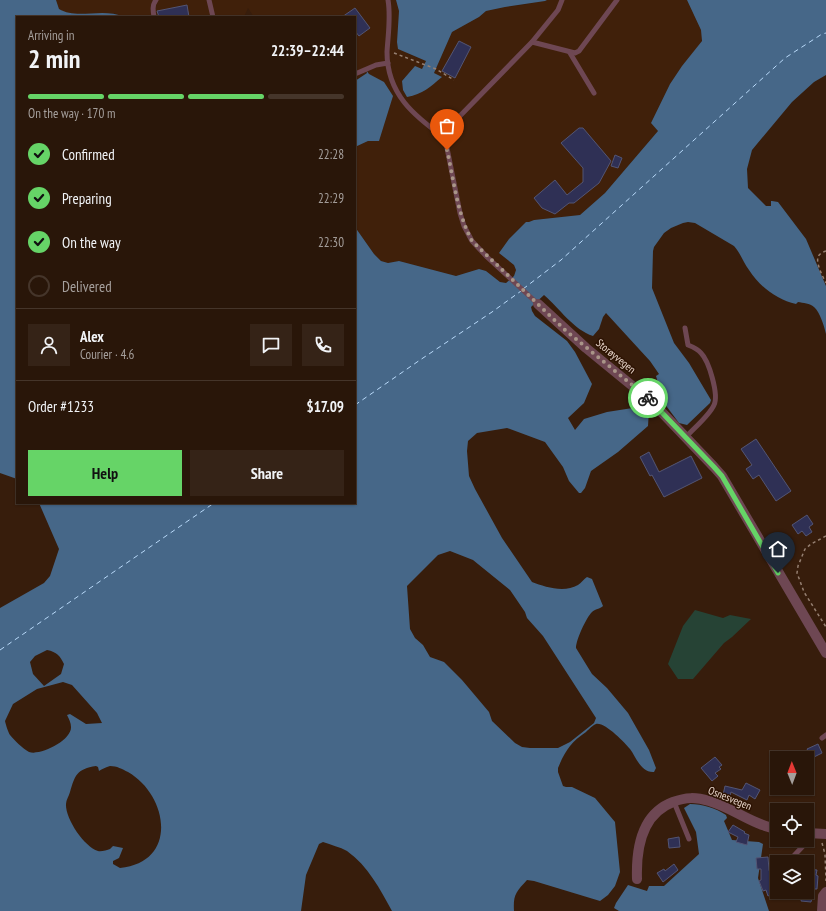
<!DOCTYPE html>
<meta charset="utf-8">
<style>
:root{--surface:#291609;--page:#352317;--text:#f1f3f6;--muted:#a59f9c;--line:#45352a;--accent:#66d467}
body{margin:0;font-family:"PT Sans Narrow",sans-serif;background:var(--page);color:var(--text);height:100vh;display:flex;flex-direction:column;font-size:15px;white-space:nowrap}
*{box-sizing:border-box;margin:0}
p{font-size:13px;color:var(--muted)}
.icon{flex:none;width:22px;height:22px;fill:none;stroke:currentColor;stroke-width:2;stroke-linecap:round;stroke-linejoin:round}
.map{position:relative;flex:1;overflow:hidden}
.sheet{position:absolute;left:16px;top:16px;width:340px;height:488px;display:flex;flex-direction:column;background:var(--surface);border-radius:0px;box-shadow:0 1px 3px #0004,0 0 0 1px var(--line)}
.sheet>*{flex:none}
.needle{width:26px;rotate:359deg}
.buttons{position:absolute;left:770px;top:751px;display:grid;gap:8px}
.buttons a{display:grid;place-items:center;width:44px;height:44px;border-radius:0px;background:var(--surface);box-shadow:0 1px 3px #0004,0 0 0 1px var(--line);font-size:20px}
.pin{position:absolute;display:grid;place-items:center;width:34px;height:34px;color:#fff;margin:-41px -17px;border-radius:50% 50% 50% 0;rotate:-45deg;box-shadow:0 0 4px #0007}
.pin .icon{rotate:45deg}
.courier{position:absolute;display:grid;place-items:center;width:40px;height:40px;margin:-20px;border:3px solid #66d467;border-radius:50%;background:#fff;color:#222;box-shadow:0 1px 5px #0007}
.overview em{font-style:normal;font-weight:800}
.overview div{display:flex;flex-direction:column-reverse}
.overview{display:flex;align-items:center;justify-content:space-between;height:68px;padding:0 12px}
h1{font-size:26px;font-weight:800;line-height:30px}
.bar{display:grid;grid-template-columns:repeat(4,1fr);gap:6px 4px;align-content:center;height:48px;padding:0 12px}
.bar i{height:5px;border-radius:3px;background:var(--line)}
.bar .current{background:var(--accent)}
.bar p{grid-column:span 4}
.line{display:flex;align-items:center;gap:10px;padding:0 12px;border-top:1px solid var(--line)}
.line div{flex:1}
.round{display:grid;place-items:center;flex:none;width:42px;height:42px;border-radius:0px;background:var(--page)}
ol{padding:0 12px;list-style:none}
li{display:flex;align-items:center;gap:12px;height:44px}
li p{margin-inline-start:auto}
li .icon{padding:4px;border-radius:50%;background:var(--accent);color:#111;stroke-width:4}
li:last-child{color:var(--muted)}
li i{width:22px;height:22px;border:2px solid var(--line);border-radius:50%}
.cta{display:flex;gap:8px;margin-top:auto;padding:8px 12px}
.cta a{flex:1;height:46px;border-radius:0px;background:var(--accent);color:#111;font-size:16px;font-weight:800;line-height:46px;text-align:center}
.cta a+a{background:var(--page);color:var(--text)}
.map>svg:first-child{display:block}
</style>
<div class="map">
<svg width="826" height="911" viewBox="0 0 826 911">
<rect width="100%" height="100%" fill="#371d0c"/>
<path fill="#40200a" d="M56,0H396L399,11L397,42L408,54L426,61L422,69L404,78L402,81L403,90L442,77L434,73L452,32L479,17L486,11L505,7L523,5L547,0H687L701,30L702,39L699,46L682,66L670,84L651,123L658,131L605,193L580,215L534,220L519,228L509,239L499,253L514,265L516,270L514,276L506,283L500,282L486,271L479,269L456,276L399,261L388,263L381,261L374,254L355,227V147L368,141L369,74L368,72L355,81V17H254L248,8L244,17H124L114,13L72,14L63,12L59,9Z"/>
<path fill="#264335" d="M695,610L723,618L730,615L751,619L732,637L724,643L693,679H678L668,664L683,626Z"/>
<g fill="#466788" fill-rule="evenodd">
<path d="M0,0H56L59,9C77,20 103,7 124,17H17V479L0,473Z"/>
<path d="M396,0H547L545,1L505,7L486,11L479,17L452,32L434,73L442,77C430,87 423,94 407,97L403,90L402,81L415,66L422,69L426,61L398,49L397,42L399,11Z"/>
<path d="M687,0H826V75L814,82L792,102L752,150L747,169L748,188L766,206H771V201H772L778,202L806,239L826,286V334C824,326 820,312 814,307C810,303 803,303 798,302L796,304C777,300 760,287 749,270C743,262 741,254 734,246L695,223L688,222L683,223L671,228L664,233L654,247L653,251L652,288L674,343L689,363L711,400L710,403L687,425L679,423L664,403L656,376L659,374L650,361L606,313L603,317L599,329L593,336C574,330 559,308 544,295L531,307L532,311L535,316L567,341L575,352L592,384L584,403L568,418L575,430L584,419L607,412L639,407L649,410L648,426L618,452L591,471L585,488L581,493H579L569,481L563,467L545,442L507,428L477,433L468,441L467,451L469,476L475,489L502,538L532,582C545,587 564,593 578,585C581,583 584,579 587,577L592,579L603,606C600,609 595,609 592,612C586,618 576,640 576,648L592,674L607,688L628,713L649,750L656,768L654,772C641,773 636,757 630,749C625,743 605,722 596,724C593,725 589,729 586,732C571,742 565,751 558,768V772L563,786L566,787H572L595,798L615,822L620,872L615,886L608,895L600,901L534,881L527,880C516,892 513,895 514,911H392C380,889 368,866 347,851C340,847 331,845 323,842L319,844L306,875L301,911H0V608L44,583L50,576L59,549L39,503H355V227L374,254L381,261L388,263L399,261L456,276L479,269L486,271L500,282L506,283L514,276L516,270L514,265L499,253L509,239L526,222H529L534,220L580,215L605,193L658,131L651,123L670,84L682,66L702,41L701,30ZM450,551L473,560L510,590L525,612L527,618L543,636L596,718L594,723L570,742L558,748H530L522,747L515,743L492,721L489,712L462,680L444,662L430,657L423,645L415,638L410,629L407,586L438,555ZM47,650C57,652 60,656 64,664L61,674L44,686L33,674L30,662L35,656ZM63,682L72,685L97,713L102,723L86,724L70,714L67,715C69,719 71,723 71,727C72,740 41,756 29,752C23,749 14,740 10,735C8,732 6,725 5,721L13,704L37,689ZM96,766L98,767L99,771C102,769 106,767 110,766C117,766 122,769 128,772C168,795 179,862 120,868L113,864V861L119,858L123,848L113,846L110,849C107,850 101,852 98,851C84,847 65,818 66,804C66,800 69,796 70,792C75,775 77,769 96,766Z"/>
<path d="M366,70L369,74L384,82L393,96L379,141H368L355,147V81L367,73Z"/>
<path d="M690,804C703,804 715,808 726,815L727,818L724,821L732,840L759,842L763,844L758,878L769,911H619L614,908L616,903L628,885L647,891L649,886H664L699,854L696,832L684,808Z"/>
</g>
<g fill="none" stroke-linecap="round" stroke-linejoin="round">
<g stroke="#b9dafa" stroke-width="1" stroke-dasharray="5 4" stroke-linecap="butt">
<path d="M523,289L561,260L785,58L822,34L826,33"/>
<path d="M355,405L420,360L492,312L521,291"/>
<path d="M0,650L214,503"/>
</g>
</g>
<g fill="#2f3055" stroke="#535574">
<path d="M187,5L189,17H159L157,11Z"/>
<path d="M355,8L370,28L359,36L355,31V17H342Z"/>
<path d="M459,41L471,47L455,78L442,71Z"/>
<path d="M579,128H583L611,161L599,183L574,203H569L555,214L542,208L534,198L555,180L567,195L583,182V168L561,143Z"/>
<path d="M615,155L622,158L618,168L611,166Z"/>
<path d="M756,439L791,491L776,501L759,475L753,479L746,469L752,465L741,449Z"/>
<path d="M649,452L659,472L691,456L702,478L664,497L652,475L650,476L640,457Z"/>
<path d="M807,515L813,524L809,527L812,532L806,536L802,531L798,534L792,525Z"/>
<path d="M818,744L822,753L812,758L807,749Z"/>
<path d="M715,757L722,765L719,767L721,769L715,773L718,776L712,781L701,768Z"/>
<path d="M746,783L760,790L755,799L749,795L747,800L731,792L730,796L723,795L725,786L742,790Z"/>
<path d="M733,825L745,832L744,833L749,835L747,845L736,842L738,837L728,832Z"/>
<path d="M679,837L680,847L669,848L668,839Z"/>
<path d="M768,857L769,870L777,892L768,896L766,890L763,891L759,881L761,880V869H757L756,858Z"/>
<path d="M674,864L678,870L663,882L657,873L664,869L665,871Z"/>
<path d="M807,869L817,870L816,875L818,876L817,889H814L811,902L801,901L803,892H807Z"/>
</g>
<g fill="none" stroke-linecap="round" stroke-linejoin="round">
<g stroke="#957f71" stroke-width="1.5" stroke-dasharray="3 3" stroke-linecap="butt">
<path d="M394,53L436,69L454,80"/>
<path d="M826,251C823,252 819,254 818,257C816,264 823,277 826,283"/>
<path d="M826,536L811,544L805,549L798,566L797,573L804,592L826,627"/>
<path d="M822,843L825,854L826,881"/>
</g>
<g stroke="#6e4753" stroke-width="5">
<path d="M209,0L213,17"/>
<path d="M388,0C391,17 388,35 387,52C387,94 414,116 445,138L460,213L464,226L472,241L487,257L538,304"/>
<path d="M154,17C153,11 152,5 156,0"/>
<path d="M532,42L575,53L579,51L617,0"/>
<path d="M570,53L594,93"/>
<path d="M355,74L376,65L388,63"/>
<path d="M445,138L456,120L532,42L558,10L562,0"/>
<path d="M685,328L688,345C693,347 698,349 701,353C709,361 719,395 714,405C709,416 694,428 686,437"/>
<path d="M822,738L826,735"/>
<path d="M674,802L689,839"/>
<path d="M788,862L804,845L813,833"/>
</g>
<g stroke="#6e4753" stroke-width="10">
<path d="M538,304L586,348L652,402L714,467L722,476L826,653"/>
<path d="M807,833L826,834"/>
<path d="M637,879C636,849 641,814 673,802C686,797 696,797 709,801C733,808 753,825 777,829"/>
<path d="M822,911L823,896L826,892"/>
</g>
</g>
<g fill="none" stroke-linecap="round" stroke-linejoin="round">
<path stroke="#a99588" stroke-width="4" stroke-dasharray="0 7.2" d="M447,150C454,181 457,213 472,241L565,330L648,398"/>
<path stroke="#66d467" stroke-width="5" d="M648,398L714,467L722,476L778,573"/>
</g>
<g text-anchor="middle" stroke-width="3" stroke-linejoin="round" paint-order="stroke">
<g font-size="11" fill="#e7d5ca" stroke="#2d1303">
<text transform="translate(616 356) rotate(39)" y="4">Storøyvegen</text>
<text transform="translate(730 798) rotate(22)" y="4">Osnesvegen</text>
</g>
</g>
</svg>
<div class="buttons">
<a><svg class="needle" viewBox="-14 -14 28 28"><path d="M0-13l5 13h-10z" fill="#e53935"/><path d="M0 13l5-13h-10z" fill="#a59f9c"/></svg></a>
<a><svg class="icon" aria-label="locate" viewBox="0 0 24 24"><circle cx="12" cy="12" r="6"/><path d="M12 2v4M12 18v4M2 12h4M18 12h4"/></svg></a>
<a><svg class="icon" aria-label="layers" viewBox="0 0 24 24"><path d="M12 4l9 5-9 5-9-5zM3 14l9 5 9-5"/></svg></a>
</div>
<div class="pin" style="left:447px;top:150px;background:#ea580c"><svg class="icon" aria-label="bag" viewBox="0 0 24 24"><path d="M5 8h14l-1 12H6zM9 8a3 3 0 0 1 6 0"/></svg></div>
<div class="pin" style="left:778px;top:573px;background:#1f2937"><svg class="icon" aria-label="home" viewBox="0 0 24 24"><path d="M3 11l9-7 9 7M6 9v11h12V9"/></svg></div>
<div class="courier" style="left:648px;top:398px"><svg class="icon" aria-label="bike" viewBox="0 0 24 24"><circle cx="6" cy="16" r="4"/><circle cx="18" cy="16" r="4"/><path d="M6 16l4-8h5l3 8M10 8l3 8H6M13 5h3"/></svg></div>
<section class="sheet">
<div class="overview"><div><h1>2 min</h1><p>Arriving in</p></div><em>22:39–22:44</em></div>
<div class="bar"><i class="current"></i><i class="current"></i><i class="current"></i><i></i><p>On the way · 170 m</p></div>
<ol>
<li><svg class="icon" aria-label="check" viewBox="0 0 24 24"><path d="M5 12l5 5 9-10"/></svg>Confirmed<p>22:28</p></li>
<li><svg class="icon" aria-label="check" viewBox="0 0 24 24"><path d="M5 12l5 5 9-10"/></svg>Preparing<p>22:29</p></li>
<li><svg class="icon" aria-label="check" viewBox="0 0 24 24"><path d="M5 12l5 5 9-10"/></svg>On the way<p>22:30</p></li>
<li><i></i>Delivered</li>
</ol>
<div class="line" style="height:72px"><a class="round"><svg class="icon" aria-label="person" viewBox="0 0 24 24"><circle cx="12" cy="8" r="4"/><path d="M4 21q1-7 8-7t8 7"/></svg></a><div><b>Alex</b><p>Courier · 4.6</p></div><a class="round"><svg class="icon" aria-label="chat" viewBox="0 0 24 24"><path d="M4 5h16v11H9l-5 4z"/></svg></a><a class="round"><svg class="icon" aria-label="phone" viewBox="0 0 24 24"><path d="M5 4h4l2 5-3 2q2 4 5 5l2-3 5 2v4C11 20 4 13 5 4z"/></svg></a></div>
<div class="line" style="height:52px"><div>Order #1233</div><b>$17.09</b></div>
<div class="cta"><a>Help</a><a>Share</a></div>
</section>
</div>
